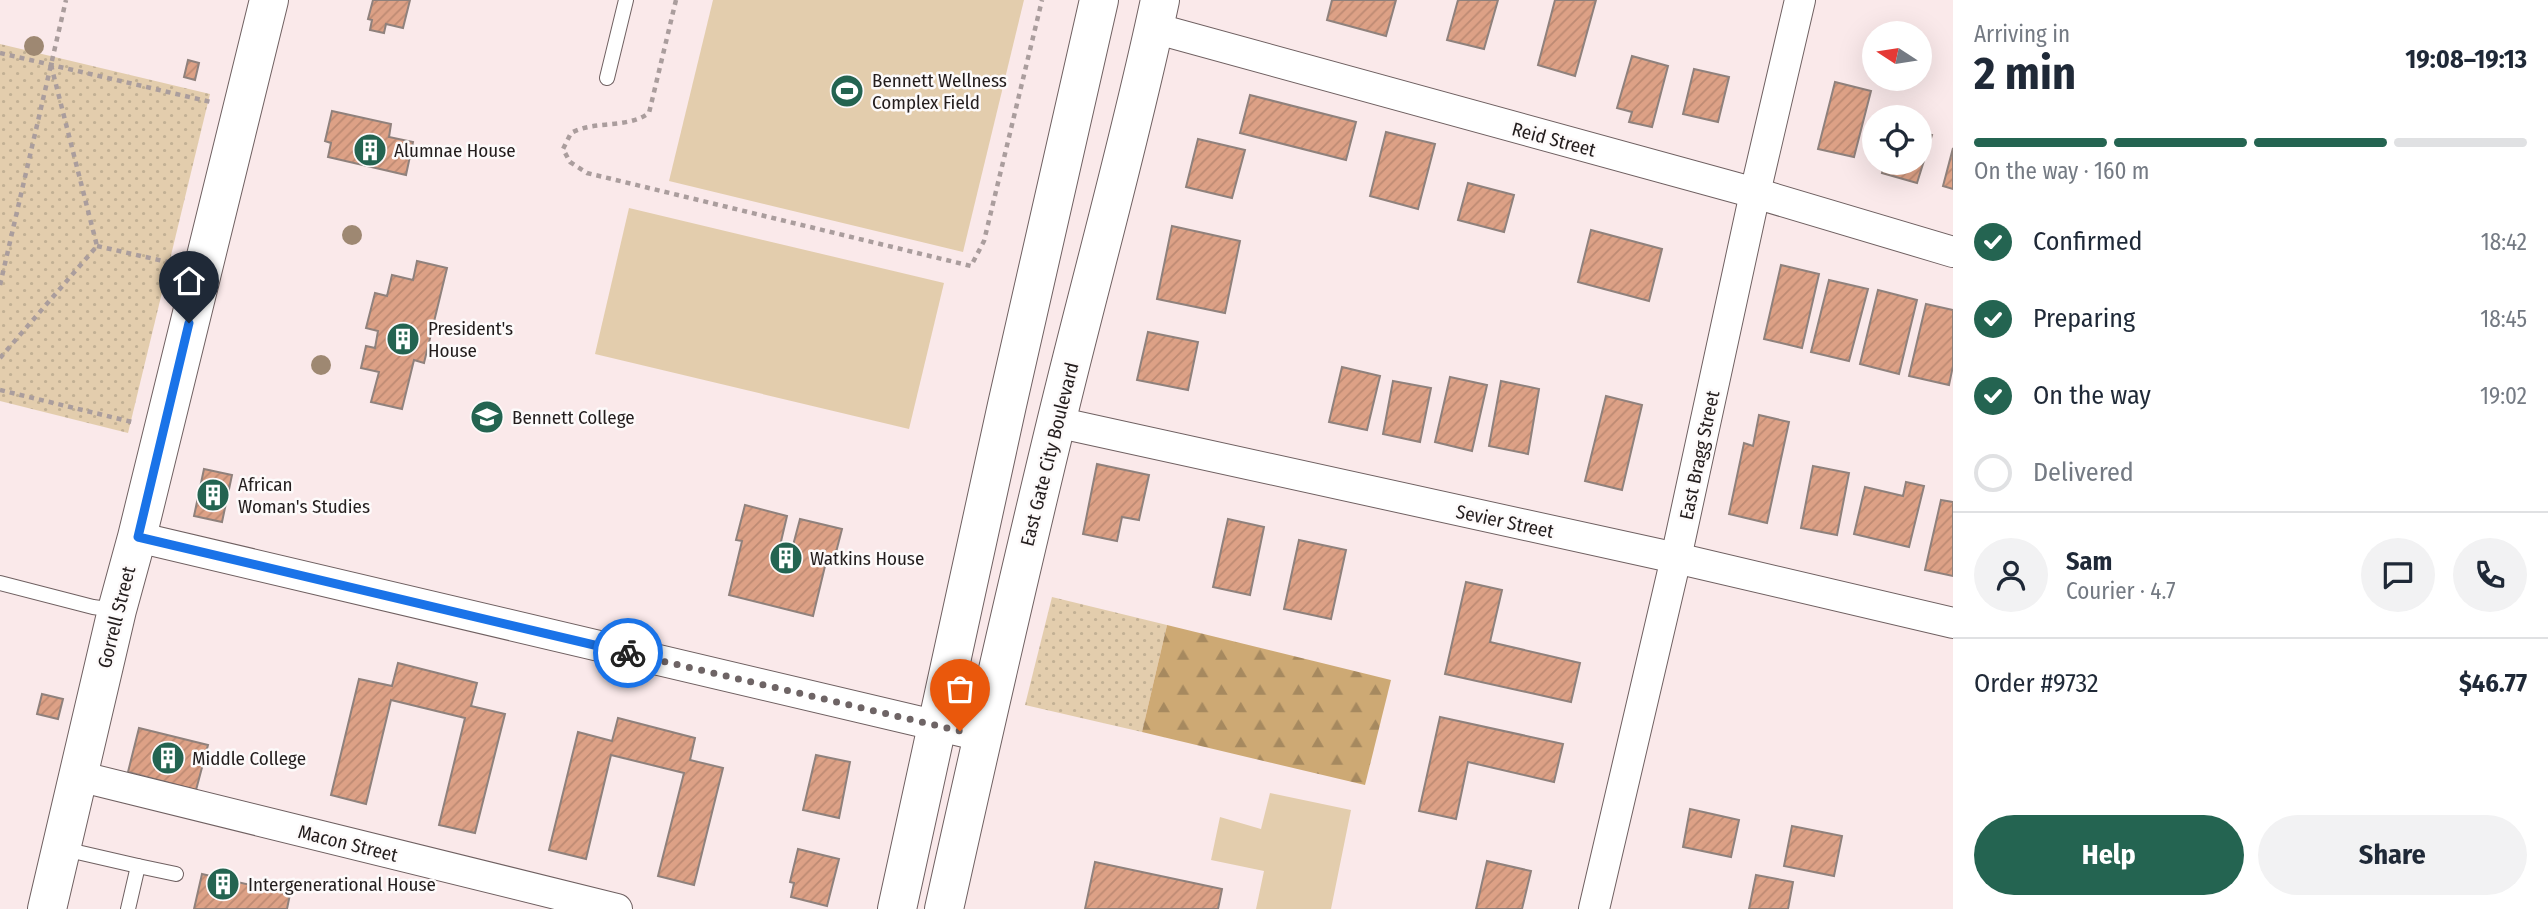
<!DOCTYPE html>
<meta charset="utf-8">
<style>
:root{--surface:#fff;--page:#f2f2f3;--text:#1f2937;--muted:#747a83;--line:#e0e1e3;--accent:#246451}
body{margin:0;font-family:"Fira Sans Condensed",sans-serif;background:var(--page);color:var(--text);height:100vh;display:flex;flex-direction:column;font-size:26px;white-space:nowrap}
*{box-sizing:border-box;margin:0}
p{font-size:23px;color:var(--muted)}
.icon{flex:none;width:38px;height:38px;fill:none;stroke:currentColor;stroke-width:2;stroke-linecap:round;stroke-linejoin:round}
.map{position:relative;flex:1;overflow:hidden}
.details{display:flex;flex-direction:column;background:var(--surface);width:595px}
.details>*{flex:none}
.needle{width:46px;rotate:282deg}
.buttons{position:absolute;left:1862px;top:21px;display:grid;gap:14px}
.buttons a{display:grid;place-items:center;width:70px;height:70px;border-radius:50%;background:var(--surface);box-shadow:0 7px 28px #0002;font-size:35px}
.pin{position:absolute;display:grid;place-items:center;width:60px;height:60px;color:#fff;margin:-72px -30px;border-radius:50% 50% 50% 0;rotate:-45deg;box-shadow:0 0 7px #0007}
.pin .icon{rotate:45deg}
.courier{position:absolute;display:grid;place-items:center;width:70px;height:70px;margin:-35px;border:5px solid #1a73e8;border-radius:50%;background:#fff;color:#222;box-shadow:0 2px 9px #0007}
.overview em{font-style:normal;font-weight:700}
.overview div{display:flex;flex-direction:column-reverse}
.overview{display:flex;align-items:center;justify-content:space-between;height:119px;padding:0 21px}
h1{font-size:46px;font-weight:700;line-height:52px}
.bar{display:grid;grid-template-columns:repeat(4,1fr);gap:10px 7px;align-content:center;height:84px;padding:0 21px}
.bar i{height:9px;border-radius:5px;background:var(--line)}
.bar .current{background:var(--accent)}
.bar p{grid-column:span 4}
.line{display:flex;align-items:center;gap:18px;padding:0 21px;border-top:2px solid var(--line)}
.line div{flex:1}
.round{display:grid;place-items:center;flex:none;width:74px;height:74px;border-radius:37px;background:var(--page)}
ol{padding:0 21px;list-style:none}
li{display:flex;align-items:center;gap:21px;height:77px}
li p{margin-inline-start:auto}
li .icon{padding:7px;border-radius:50%;background:var(--accent);color:#fff;stroke-width:4}
li:last-child{color:var(--muted)}
li i{width:38px;height:38px;border:4px solid var(--line);border-radius:50%}
.action{display:flex;gap:14px;margin-top:auto;padding:14px 21px}
.action a{flex:1;height:80px;border-radius:42px;background:var(--accent);color:#fff;font-size:28px;font-weight:700;line-height:80px;text-align:center}
.action a+a{background:var(--page);color:var(--text)}
main{display:flex;flex:1;min-height:0}
.map>svg:first-child{display:block}
</style>
<main>
<div class="map">
<svg width="1953" height="909" viewBox="0 0 1953 909">
<defs>
<pattern id="grass-dots" width="8" height="8" patternUnits="userSpaceOnUse" patternTransform="scale(1.75)"><rect width="8" height="8" fill="#e3cdad"/><path d="M2 2h.1M6 6h.1" fill="none" stroke="#c2b094" stroke-width="1.8" stroke-linecap="round"/></pattern>
<pattern id="forest-firs" width="22" height="20" patternUnits="userSpaceOnUse" patternTransform="scale(1.75)"><rect width="22" height="20" fill="#cda974"/><path d="M5 1l3.5 6h-7zM16 11l3.5 6h-7z" fill="#a6895f"/></pattern>
<pattern id="building-hatch" width="6" height="6" patternUnits="userSpaceOnUse" patternTransform="scale(1.75)"><rect width="6" height="6" fill="#dda186"/><path d="M-1 1l2-2M0 6l6-6M5 7l2-2" fill="none" stroke="#bd8a73"/></pattern>
</defs>
<rect width="100%" height="100%" fill="#fae9ea"/>
<g fill="url(#grass-dots)">
<path d="M0,44L210,94L128,433L0,401Z"/>
<path d="M1052,597L1167,625L1142,732L1025,705Z"/>
</g>
<path fill="url(#forest-firs)" d="M1167,625L1391,680L1365,785L1142,732Z"/>
<g fill="#e3cdad">
<path d="M713,0H1024L963,252L669,181Z"/>
<path d="M629,208L944,283L909,429L595,354Z"/>
<path d="M1270,793L1351,810L1331,909H1256L1264,871L1211,860L1220,817L1261,829Z"/>
</g>
<g fill="url(#building-hatch)" stroke="#8f817c" stroke-width="2">
<path d="M373,0H410L403,28L386,24L384,33L370,30L372,20L368,19Z"/>
<path d="M1332,0H1396L1386,36L1327,20Z"/>
<path d="M1458,0H1498L1484,49L1447,40Z"/>
<path d="M1555,0H1596L1575,76L1538,65Z"/>
<path d="M1632,56L1668,66L1652,127L1629,122L1632,112L1617,108Z"/>
<path d="M188,60L199,63L195,80L184,77Z"/>
<path d="M1694,69L1729,77L1718,122L1683,114Z"/>
<path d="M1835,82L1871,91L1854,157L1818,149Z"/>
<path d="M1250,95L1356,122L1346,160L1240,133Z"/>
<path d="M332,111L391,124L389,137L413,142L406,175L328,157L331,143L325,141Z"/>
<path d="M1386,132L1435,144L1418,209L1370,196Z"/>
<path d="M1920,132L1932,135L1917,183L1882,173L1885,163H1920Z"/>
<path d="M1198,139L1245,150L1232,198L1186,187Z"/>
<path d="M1953,148V189L1943,186Z"/>
<path d="M1468,183L1514,195L1504,232L1458,220Z"/>
<path d="M1172,226L1240,241L1225,313L1157,299Z"/>
<path d="M1591,230L1662,249L1649,301L1578,282Z"/>
<path d="M417,261L447,268L424,363L414,360L402,409L371,402L379,372L361,368L366,346L375,348L378,331L366,328L375,293L387,296L392,275L413,280Z"/>
<path d="M1781,265L1819,274L1802,348L1764,339Z"/>
<path d="M1829,280L1868,289L1849,361L1811,352Z"/>
<path d="M1878,290L1917,300L1899,374L1860,364Z"/>
<path d="M1926,304L1953,310V366L1949,385L1909,376Z"/>
<path d="M1148,332L1198,342L1188,390L1137,380Z"/>
<path d="M1342,367L1380,376L1367,430L1329,422Z"/>
<path d="M1450,377L1487,385L1472,451L1435,442Z"/>
<path d="M1393,381L1431,388L1420,442L1383,434Z"/>
<path d="M1501,381L1539,389L1528,454L1489,446Z"/>
<path d="M1606,396L1642,405L1622,490L1585,481Z"/>
<path d="M1759,415L1789,422L1767,523L1729,514L1744,443L1753,446Z"/>
<path d="M1097,464L1149,475L1139,520L1122,517L1117,541L1083,534Z"/>
<path d="M1813,466L1849,473L1837,535L1801,528Z"/>
<path d="M204,469L232,475L222,522L194,516Z"/>
<path d="M1906,482L1924,486L1909,547L1854,534L1865,487L1903,496Z"/>
<path d="M1941,500L1953,502V576L1925,570Z"/>
<path d="M745,505L787,516L779,550L791,553L800,519L842,529L833,564L826,562L813,616L729,595L742,541L736,540Z"/>
<path d="M1228,519L1264,527L1250,595L1213,587Z"/>
<path d="M1299,540L1346,550L1331,619L1284,609Z"/>
<path d="M1466,582L1502,590L1490,642L1580,663L1571,702L1445,674Z"/>
<path d="M398,663L477,683L471,706L505,714L475,833L439,825L465,718L391,700L366,804L331,795L359,679L392,686Z"/>
<path d="M42,694L63,699L58,719L37,714Z"/>
<path d="M1440,717L1563,744L1554,782L1468,762L1456,819L1419,811Z"/>
<path d="M618,718L695,738L690,760L723,768L694,885L658,876L684,773L611,755L586,859L549,850L578,732L612,741Z"/>
<path d="M139,728L208,745L196,790L128,772Z"/>
<path d="M816,755L850,762L839,818L803,810Z"/>
<path d="M1690,809L1739,820L1731,857L1683,847Z"/>
<path d="M1792,826L1842,836L1834,876L1784,866Z"/>
<path d="M798,849L839,859L827,906L791,897L794,883L790,882Z"/>
<path d="M1487,861L1531,871L1522,909H1476Z"/>
<path d="M1095,862L1222,889L1218,909H1085Z"/>
<path d="M202,874L290,894L287,909H194Z"/>
<path d="M1756,875L1793,882L1788,909H1749Z"/>
</g>
<g fill="none" stroke-linecap="round" stroke-linejoin="round">
<defs>
<g id="lane">
<path d="M607,78L626,0"/>
<path d="M0,583L93,607L115,610"/>
<path d="M64,849L138,866L128,909"/>
<path d="M138,866L176,874"/>
</g>
<g id="street">
<path d="M1154,28L1755,193L1953,252"/>
<path d="M1056,422L1676,558L1953,623"/>
<path d="M137,537L981,736"/>
<path d="M78,776L617,909"/>
<path d="M1594,909L1676,558L1755,193L1800,0"/>
</g>
<path id="secondary" d="M47,909L117,610L137,537L269,0"/>
<g id="primary">
<path d="M897,909L1007,405L1099,0"/>
<path d="M944,909C980,747 1017,584 1056,423C1090,282 1130,142 1160,0"/>
</g>
</defs>
<use href="#lane" stroke="#6f6061" stroke-width="16"/>
<use href="#street" stroke="#6f6061" stroke-width="32"/>
<use href="#secondary" stroke="#6f6061" stroke-width="40"/>
<use href="#primary" stroke="#6f6061" stroke-width="40"/>
<g stroke="#aa9d9d" stroke-width="4.5" stroke-dasharray="5 5" stroke-linecap="butt">
<path d="M676,0L649,113C627,129 595,120 571,133L563,149L570,162L587,173L971,266L984,241L1042,0"/>
<path d="M0,53L211,102"/>
<path d="M97,246L172,263"/>
<path d="M0,285L66,0"/>
<path d="M0,358L97,246L51,65"/>
<path d="M0,390L132,422"/>
</g>
<use href="#lane" stroke="#fff" stroke-width="14"/>
<use href="#street" stroke="#fff" stroke-width="30"/>
<use href="#secondary" stroke="#fff" stroke-width="38"/>
<use href="#primary" stroke="#fff" stroke-width="38"/>
</g>
<g fill="#9e8872">
<circle cx="34" cy="46" r="10"/>
<circle cx="352" cy="235" r="10"/>
<circle cx="321" cy="365" r="10"/>
</g>
<g fill="none" stroke-linecap="round" stroke-linejoin="round">
<path stroke="#6e6465" stroke-width="7" stroke-dasharray="0 12.6" d="M628,653L960,731"/>
<path stroke="#1a73e8" stroke-width="9" d="M189,323L138,537L628,653"/>
</g>
<defs>
<symbol id="stadium-disc" viewBox="-11 -11 22 22"><circle r="9.5" fill="#246451" stroke="#fdfafa"/><path d="M0-5a6.5 5 0 1 0 0 10a6.5 5 0 1 0 0-10ZM-3.5-1.8h7v3.6h-7Z" fill="#fff"/></symbol>
<symbol id="building-disc" viewBox="-11 -11 22 22"><circle r="9.5" fill="#246451" stroke="#fdfafa"/><path d="M-4-6H4V6H1V3H-1V6H-4ZM-2.5-4.3h1.7v1.8h-1.7ZM.8-4.3h1.7v1.8H.8ZM-2.5-1h1.7V.8h-1.7ZM.8-1h1.7V.8H.8Z" fill="#fff"/></symbol>
<symbol id="university-disc" viewBox="-11 -11 22 22"><circle r="9.5" fill="#246451" stroke="#fdfafa"/><path d="M0-5L7-2L0 1L-7-2ZM-4 1L0 2.5L4 1V4Q0 6-4 4Z" fill="#fff"/></symbol>
</defs>
<g fill-rule="evenodd">
<use href="#stadium-disc" x="828" y="72" width="38" height="38"/>
<use href="#building-disc" x="351" y="131" width="38" height="38"/>
<use href="#building-disc" x="384" y="320" width="38" height="38"/>
<use href="#university-disc" x="468" y="398" width="38" height="38"/>
<use href="#building-disc" x="194" y="476" width="38" height="38"/>
<use href="#building-disc" x="767" y="539" width="38" height="38"/>
<use href="#building-disc" x="149" y="739" width="38" height="38"/>
<use href="#building-disc" x="204" y="865" width="38" height="38"/>
</g>
<g text-anchor="middle" stroke-width="5" stroke-linejoin="round" paint-order="stroke">
<g font-size="19" fill="#231d1d" stroke="#fdfafa" text-anchor="start">
<text x="872" y="87">Bennett Wellness<tspan x="872" dy="22">Complex Field</tspan></text>
<text x="394" y="157">Alumnae House</text>
<text x="428" y="335">President's<tspan x="428" dy="22">House</tspan></text>
<text x="512" y="424">Bennett College</text>
<text x="238" y="491">African<tspan x="238" dy="22">Woman's Studies</tspan></text>
<text x="810" y="565">Watkins House</text>
<text x="192" y="765">Middle College</text>
<text x="248" y="891">Intergenerational House</text>
</g>
<g font-size="19" fill="#231d1d" stroke="#fdfafa">
<text transform="translate(1554 139) rotate(15)" y="7">Reid Street</text>
<text transform="translate(1049 454) rotate(-76)" y="7">East Gate City Boulevard</text>
<text transform="translate(1699 455) rotate(-78)" y="7">East Bragg Street</text>
<text transform="translate(1505 521) rotate(12)" y="7">Sevier Street</text>
<text transform="translate(116 617) rotate(-76)" y="7">Gorrell Street</text>
<text transform="translate(348 843) rotate(14)" y="7">Macon Street</text>
</g>
</g>
</svg>
<div class="buttons">
<a><svg class="needle" viewBox="-14 -14 28 28"><path d="M0-13l5 13h-10z" fill="#e53935"/><path d="M0 13l5-13h-10z" fill="#747a83"/></svg></a>
<a><svg class="icon" aria-label="locate" viewBox="0 0 24 24"><circle cx="12" cy="12" r="6"/><path d="M12 2v4M12 18v4M2 12h4M18 12h4"/></svg></a>
</div>
<div class="pin" style="left:960px;top:731px;background:#ea580c"><svg class="icon" aria-label="bag" viewBox="0 0 24 24"><path d="M5 8h14l-1 12H6zM9 8a3 3 0 0 1 6 0"/></svg></div>
<div class="pin" style="left:189px;top:323px;background:#1f2937"><svg class="icon" aria-label="home" viewBox="0 0 24 24"><path d="M3 11l9-7 9 7M6 9v11h12V9"/></svg></div>
<div class="courier" style="left:628px;top:653px"><svg class="icon" aria-label="bike" viewBox="0 0 24 24"><circle cx="6" cy="16" r="4"/><circle cx="18" cy="16" r="4"/><path d="M6 16l4-8h5l3 8M10 8l3 8H6M13 5h3"/></svg></div>
</div>
<section class="details">
<div class="overview"><div><h1>2 min</h1><p>Arriving in</p></div><em>19:08–19:13</em></div>
<div class="bar"><i class="current"></i><i class="current"></i><i class="current"></i><i></i><p>On the way · 160 m</p></div>
<ol>
<li><svg class="icon" aria-label="check" viewBox="0 0 24 24"><path d="M5 12l5 5 9-10"/></svg>Confirmed<p>18:42</p></li>
<li><svg class="icon" aria-label="check" viewBox="0 0 24 24"><path d="M5 12l5 5 9-10"/></svg>Preparing<p>18:45</p></li>
<li><svg class="icon" aria-label="check" viewBox="0 0 24 24"><path d="M5 12l5 5 9-10"/></svg>On the way<p>19:02</p></li>
<li><i></i>Delivered</li>
</ol>
<div class="line" style="height:126px"><a class="round"><svg class="icon" aria-label="person" viewBox="0 0 24 24"><circle cx="12" cy="8" r="4"/><path d="M4 21q1-7 8-7t8 7"/></svg></a><div><b>Sam</b><p>Courier · 4.7</p></div><a class="round"><svg class="icon" aria-label="chat" viewBox="0 0 24 24"><path d="M4 5h16v11H9l-5 4z"/></svg></a><a class="round"><svg class="icon" aria-label="phone" viewBox="0 0 24 24"><path d="M5 4h4l2 5-3 2q2 4 5 5l2-3 5 2v4C11 20 4 13 5 4z"/></svg></a></div>
<div class="line" style="height:91px"><div>Order #9732</div><b>$46.77</b></div>
<div class="action"><a>Help</a><a>Share</a></div>
</section>
</main>
